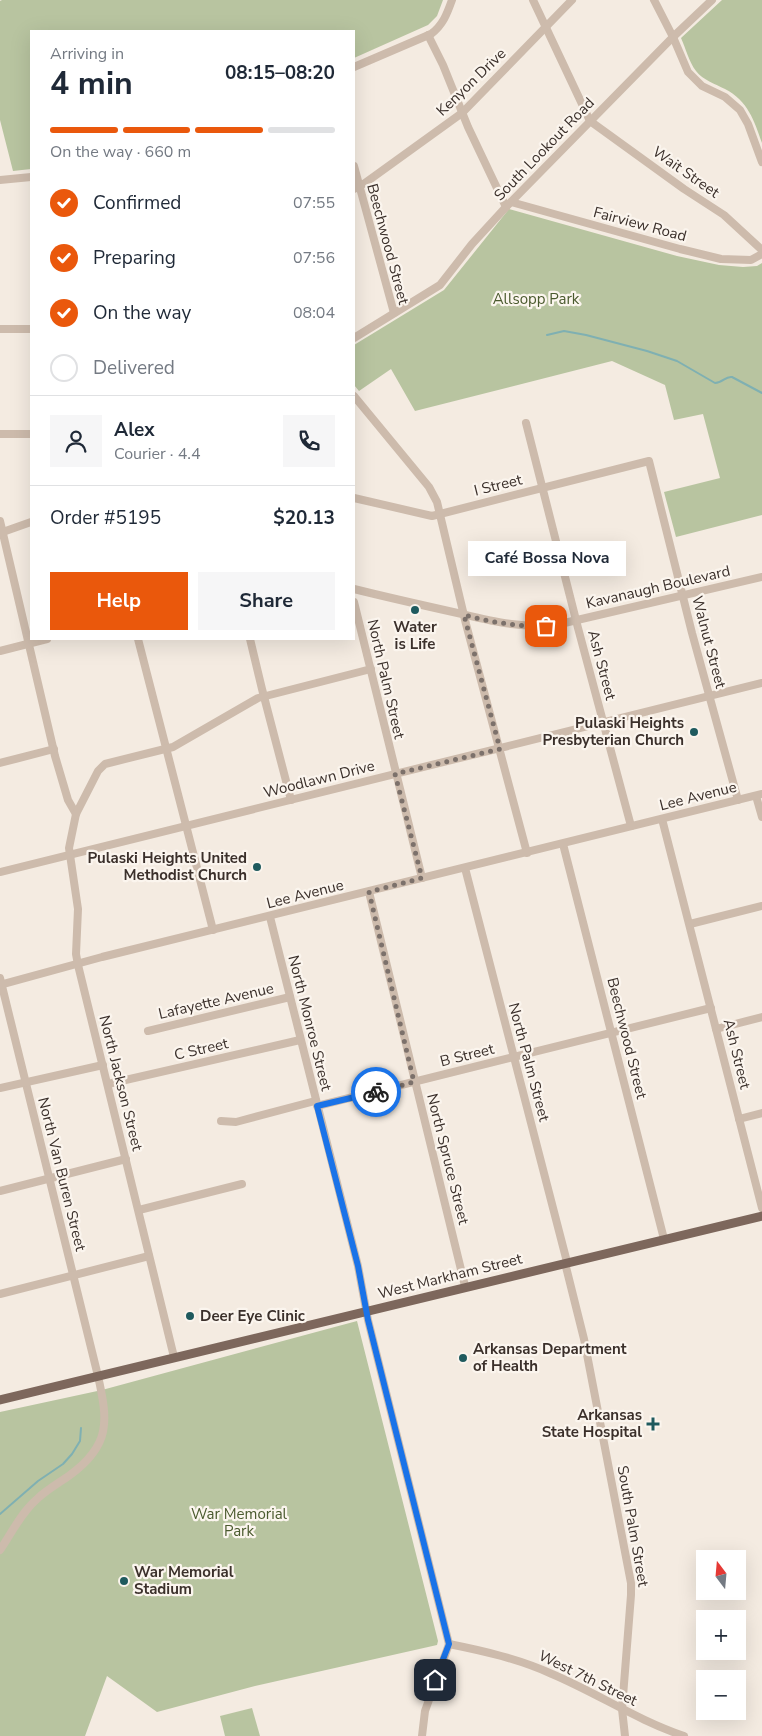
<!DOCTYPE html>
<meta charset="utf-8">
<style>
:root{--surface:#fff;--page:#f6f6f7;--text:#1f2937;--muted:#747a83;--line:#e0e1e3;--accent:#ea580c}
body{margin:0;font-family:"Nunito Sans",sans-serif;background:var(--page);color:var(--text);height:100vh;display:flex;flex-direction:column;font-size:19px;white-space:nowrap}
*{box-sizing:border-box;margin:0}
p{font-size:16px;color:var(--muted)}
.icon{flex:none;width:28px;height:28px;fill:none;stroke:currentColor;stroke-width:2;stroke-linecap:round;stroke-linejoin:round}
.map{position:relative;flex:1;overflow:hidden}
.sheet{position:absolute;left:30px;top:30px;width:325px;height:610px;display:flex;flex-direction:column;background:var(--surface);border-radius:0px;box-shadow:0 5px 20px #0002}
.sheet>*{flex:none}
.needle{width:32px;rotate:344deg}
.fabs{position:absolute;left:696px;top:1550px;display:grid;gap:10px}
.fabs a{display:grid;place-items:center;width:50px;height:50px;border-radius:0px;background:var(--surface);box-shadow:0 5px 20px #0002;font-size:25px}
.pin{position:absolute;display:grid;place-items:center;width:42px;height:42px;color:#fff;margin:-21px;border-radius:10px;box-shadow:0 2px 8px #0006}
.courier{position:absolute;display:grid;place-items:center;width:50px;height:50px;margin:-25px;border:4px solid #1a73e8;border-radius:50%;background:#fff;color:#222;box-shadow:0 1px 6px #0007}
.bubble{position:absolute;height:35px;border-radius:0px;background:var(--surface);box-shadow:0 5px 20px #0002;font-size:16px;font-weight:700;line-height:35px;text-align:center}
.summary em{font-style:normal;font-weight:700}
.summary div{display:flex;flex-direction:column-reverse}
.summary{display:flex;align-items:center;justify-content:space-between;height:85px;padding:0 20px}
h1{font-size:32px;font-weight:700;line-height:38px}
.bar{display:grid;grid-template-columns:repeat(4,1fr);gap:8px 5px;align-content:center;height:60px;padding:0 20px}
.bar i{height:6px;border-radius:4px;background:var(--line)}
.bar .on{background:var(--accent)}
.bar p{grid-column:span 4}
.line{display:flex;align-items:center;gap:12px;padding:0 20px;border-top:1px solid var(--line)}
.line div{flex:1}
.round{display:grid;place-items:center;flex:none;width:52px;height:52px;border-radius:0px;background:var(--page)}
ol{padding:0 20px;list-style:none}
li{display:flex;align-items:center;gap:15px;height:55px}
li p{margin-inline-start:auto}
li .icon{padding:5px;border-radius:50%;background:var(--accent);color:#fff;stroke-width:4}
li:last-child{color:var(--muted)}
li i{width:28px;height:28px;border:2px solid var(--line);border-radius:50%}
.primary-button{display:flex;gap:10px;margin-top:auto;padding:10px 20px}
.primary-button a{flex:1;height:58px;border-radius:0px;background:var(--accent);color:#fff;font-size:20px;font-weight:700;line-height:58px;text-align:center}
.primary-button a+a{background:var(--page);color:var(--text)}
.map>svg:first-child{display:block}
</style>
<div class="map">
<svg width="762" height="1736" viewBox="0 0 762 1736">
<rect width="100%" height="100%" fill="#f4ebe1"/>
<g fill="#b8c4a0">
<path d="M2,0H443L437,16L428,25L354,58V31H31V169L13,171L0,120V1Z"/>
<path d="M722,0H762V143C754,120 748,101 725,89C715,84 703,80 696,71C689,62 686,49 681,38Z"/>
<path d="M509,209L677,256L719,265L743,267L757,266L762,263V515L676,537L664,492L720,478L703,414L674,420L665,385L612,361L415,411L391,369L359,391L354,385V345L444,290Z"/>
<path d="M357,1321L438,1641L437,1645L255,1686L157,1712L107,1676L85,1736H0V1412L102,1390Z"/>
<path d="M252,1708L260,1736H225L220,1716Z"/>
</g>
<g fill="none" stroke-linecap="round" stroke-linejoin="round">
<g stroke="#7fb0b2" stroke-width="2">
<path d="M547,335L564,331L586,335L647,351L677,361L715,383C723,383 725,376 732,377L762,393"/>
<path d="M0,1514L38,1481L63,1464L72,1454L80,1441L81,1428"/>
</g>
<g stroke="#cdbbac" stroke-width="8">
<path d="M533,0L590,121L684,189L724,215L762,250"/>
<path d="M654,0L673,37L688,72L702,86L725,97L740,110L748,124L762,162"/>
<path d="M428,35L443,65L468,127L506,207"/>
<path d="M354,67L431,34C443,25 447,14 452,0"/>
<path d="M354,166L394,313"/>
<path d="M0,180L31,177"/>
<path d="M354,189L365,183L462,113L572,0"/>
<path d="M511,202L680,249L721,259L751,260L762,254"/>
<path d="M0,329H31"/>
<path d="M354,338L440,285L472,244L506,207L673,37L712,0"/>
<path d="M354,396L429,487L437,502L466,624L527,853"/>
<path d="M526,423L578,628L631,826"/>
<path d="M0,434H31"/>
<path d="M354,498L432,516L649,461L692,633L738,800"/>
<path d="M0,521L55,756L68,800L76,814"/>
<path d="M0,533L31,522"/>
<path d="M354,589C390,598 426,606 462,614C496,622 525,629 560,624L762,577"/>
<path d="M354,602L422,878"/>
<path d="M138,639L213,930"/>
<path d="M250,639L262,689L291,800"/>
<path d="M0,651L47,639"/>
<path d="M0,763L54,749"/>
<path d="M756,796L762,817"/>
<path d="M662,819L762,1208"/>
<path d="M563,844L664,1239"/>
<path d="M465,868L567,1262"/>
<path d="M0,872L762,683"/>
<path d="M369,892L465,1286"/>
<path d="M270,917L358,1266L368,1320L449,1644"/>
<path d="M690,924L762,906"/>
<path d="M0,978L98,1376C108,1421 111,1445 70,1475C59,1483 46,1490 36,1500C21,1513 11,1534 0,1550"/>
<path d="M0,985L102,957L762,794"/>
<path d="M716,1029L762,1017"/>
<path d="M148,1031L290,997"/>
<path d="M108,1084L300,1040"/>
<path d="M0,1088L103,1065"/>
<path d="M317,1106L711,1008"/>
<path d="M739,1119L762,1113"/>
<path d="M221,1121L236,1122L315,1101"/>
<path d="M0,1191L126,1159"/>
<path d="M139,1210L242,1184"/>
<path d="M565,1263L584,1339L631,1583V1595L622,1709L625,1736"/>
<path d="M0,1294L149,1256"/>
<path d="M174,1357L78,965L76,954L78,909L69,848L76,814L98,771L105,764L173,747L258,698L371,669"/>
<path d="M449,1644C484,1651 519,1659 552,1674C597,1693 637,1720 684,1736"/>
<path d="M422,1736L425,1711L449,1644"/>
</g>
<path stroke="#7d675c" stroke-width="9" d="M0,1400L762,1216"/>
</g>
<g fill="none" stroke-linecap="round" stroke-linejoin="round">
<path stroke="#7c716b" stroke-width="5" stroke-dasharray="0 9" d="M376,1092L414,1082L369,892L422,878L395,774L500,749L464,615C491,622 518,627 546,626"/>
<path stroke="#1a73e8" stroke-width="6" d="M376,1092L317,1106L358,1266L368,1320L449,1644L435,1680"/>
</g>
<g fill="#1f5a5e" stroke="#fbf5ee" stroke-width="2">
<circle cx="415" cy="610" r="5"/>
<circle cx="694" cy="732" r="5"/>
<circle cx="257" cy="867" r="5"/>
<circle cx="190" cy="1316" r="5"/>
<circle cx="463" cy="1358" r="5"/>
<path d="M650.5 1416.5h5v5h5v5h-5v5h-5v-5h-5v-5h5z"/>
<circle cx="124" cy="1581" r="5"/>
</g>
<g text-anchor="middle" stroke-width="4.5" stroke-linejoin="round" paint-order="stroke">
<g font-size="15" fill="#3b302b" stroke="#fbf5ee">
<text transform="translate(471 82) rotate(-44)" y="5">Kenyon Drive</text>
<text transform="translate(544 149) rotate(-46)" y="5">South Lookout Road</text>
<text transform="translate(686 172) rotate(35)" y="5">Wait Street</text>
<text transform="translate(640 224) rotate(15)" y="5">Fairview Road</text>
<text transform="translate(388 244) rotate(75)" y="5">Beechwood Street</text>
<text transform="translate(498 485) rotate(-14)" y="5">I Street</text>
<text transform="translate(658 587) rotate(-13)" y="5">Kavanaugh Boulevard</text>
<text transform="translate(709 642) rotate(75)" y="5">Walnut Street</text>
<text transform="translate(602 665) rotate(75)" y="5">Ash Street</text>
<text transform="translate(386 679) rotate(77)" y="5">North Palm Street</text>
<text transform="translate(319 779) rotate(-14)" y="5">Woodlawn Drive</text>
<text transform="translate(698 796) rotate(-14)" y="5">Lee Avenue</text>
<text transform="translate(305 894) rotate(-14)" y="5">Lee Avenue</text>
<text transform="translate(216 1001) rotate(-13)" y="5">Lafayette Avenue</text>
<text transform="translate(310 1023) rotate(76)" y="5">North Monroe Street</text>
<text transform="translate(627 1038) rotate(76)" y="5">Beechwood Street</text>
<text transform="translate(201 1049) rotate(-13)" y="5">C Street</text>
<text transform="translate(737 1054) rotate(76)" y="5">Ash Street</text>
<text transform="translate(467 1055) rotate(-14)" y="5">B Street</text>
<text transform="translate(529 1062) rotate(75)" y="5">North Palm Street</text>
<text transform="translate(121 1083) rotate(76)" y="5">North Jackson Street</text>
<text transform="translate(448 1159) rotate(76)" y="5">North Spruce Street</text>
<text transform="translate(62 1174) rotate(76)" y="5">North Van Buren Street</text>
<text transform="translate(450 1276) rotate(-14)" y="5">West Markham Street</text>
<text transform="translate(633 1526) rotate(80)" y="5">South Palm Street</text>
<text transform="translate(588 1678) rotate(26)" y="5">West 7th Street</text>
</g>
<g font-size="15" fill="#4a5a2e" stroke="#fbf5ee">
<text x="536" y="304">Allsopp Park</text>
<text x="239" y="1519">War Memorial<tspan x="239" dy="17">Park</tspan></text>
</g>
<g font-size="15" font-weight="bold" fill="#3b302b" stroke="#fbf5ee" text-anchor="end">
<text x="415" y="632" text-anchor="middle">Water<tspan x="415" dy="17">is Life</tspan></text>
<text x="684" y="728">Pulaski Heights<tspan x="684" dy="17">Presbyterian Church</tspan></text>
<text x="247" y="863">Pulaski Heights United<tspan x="247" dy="17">Methodist Church</tspan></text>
<text x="200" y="1321" text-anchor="start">Deer Eye Clinic</text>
<text x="473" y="1354" text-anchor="start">Arkansas Department<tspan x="473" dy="17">of Health</tspan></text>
<text x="642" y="1420">Arkansas<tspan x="642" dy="17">State Hospital</tspan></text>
<text x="134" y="1577" text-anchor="start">War Memorial<tspan x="134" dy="17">Stadium</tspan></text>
</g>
</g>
</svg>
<div class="fabs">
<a><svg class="needle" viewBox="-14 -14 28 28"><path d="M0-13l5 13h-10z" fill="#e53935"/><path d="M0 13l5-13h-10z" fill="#747a83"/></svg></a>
<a>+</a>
<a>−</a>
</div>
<div class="pin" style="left:546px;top:626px;background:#ea580c"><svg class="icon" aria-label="bag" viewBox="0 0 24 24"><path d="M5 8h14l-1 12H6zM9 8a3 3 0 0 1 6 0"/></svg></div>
<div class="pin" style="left:435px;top:1680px;background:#1f2937"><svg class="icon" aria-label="home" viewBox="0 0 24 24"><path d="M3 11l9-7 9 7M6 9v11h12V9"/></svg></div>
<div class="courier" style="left:376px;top:1092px"><svg class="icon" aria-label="bike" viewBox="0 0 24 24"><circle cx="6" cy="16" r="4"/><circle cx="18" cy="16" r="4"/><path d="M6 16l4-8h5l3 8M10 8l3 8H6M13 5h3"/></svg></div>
<div class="bubble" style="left:468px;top:541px;width:158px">Café Bossa Nova</div>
<section class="sheet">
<div class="summary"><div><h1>4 min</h1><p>Arriving in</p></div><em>08:15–08:20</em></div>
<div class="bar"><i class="on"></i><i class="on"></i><i class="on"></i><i></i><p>On the way · 660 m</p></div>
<ol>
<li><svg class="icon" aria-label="check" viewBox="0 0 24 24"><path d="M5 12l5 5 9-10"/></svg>Confirmed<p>07:55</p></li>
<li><svg class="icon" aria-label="check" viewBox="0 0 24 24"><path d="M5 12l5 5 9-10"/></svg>Preparing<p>07:56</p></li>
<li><svg class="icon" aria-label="check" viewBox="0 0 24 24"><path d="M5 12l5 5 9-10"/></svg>On the way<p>08:04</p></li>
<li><i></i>Delivered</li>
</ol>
<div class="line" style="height:90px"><a class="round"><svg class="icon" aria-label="person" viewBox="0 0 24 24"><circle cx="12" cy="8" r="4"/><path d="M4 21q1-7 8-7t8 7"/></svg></a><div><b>Alex</b><p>Courier · 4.4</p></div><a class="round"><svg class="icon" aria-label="phone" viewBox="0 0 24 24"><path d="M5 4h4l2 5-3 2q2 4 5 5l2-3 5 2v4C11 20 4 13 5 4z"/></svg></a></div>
<div class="line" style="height:65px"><div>Order #5195</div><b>$20.13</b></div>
<div class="primary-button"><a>Help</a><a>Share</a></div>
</section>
</div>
